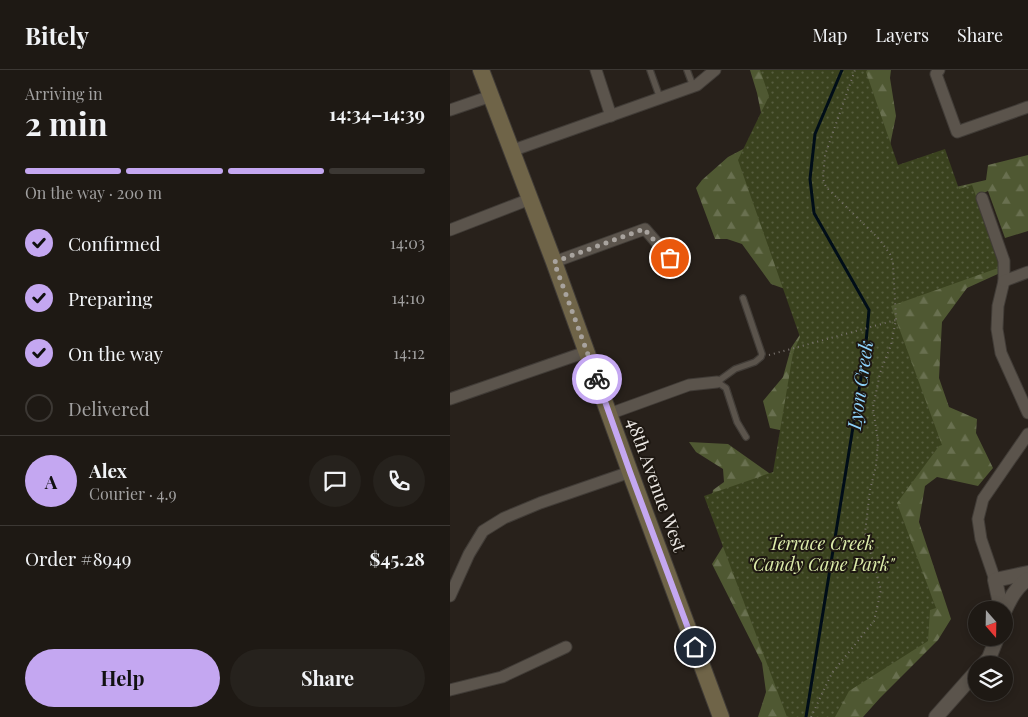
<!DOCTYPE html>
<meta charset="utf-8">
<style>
:root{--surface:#1e1914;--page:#26221d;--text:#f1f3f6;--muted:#a1a0a0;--line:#3c3834;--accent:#c4a7f1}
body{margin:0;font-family:"Playfair Display",serif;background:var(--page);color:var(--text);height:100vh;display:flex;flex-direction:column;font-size:19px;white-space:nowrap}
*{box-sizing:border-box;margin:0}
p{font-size:16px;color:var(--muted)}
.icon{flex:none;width:28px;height:28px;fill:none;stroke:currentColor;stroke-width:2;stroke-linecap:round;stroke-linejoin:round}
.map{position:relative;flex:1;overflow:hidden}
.panel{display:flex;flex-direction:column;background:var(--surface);width:450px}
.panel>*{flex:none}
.needle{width:32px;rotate:160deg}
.tools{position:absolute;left:518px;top:531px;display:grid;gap:10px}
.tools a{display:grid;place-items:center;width:45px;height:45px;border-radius:50%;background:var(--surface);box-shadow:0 2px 8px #0003,0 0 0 1px var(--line);font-size:25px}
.pin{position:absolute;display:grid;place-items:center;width:42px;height:42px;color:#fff;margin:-21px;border:2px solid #fff;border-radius:50%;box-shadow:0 1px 5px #0007}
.courier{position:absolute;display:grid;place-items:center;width:50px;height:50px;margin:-25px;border:4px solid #c4a7f1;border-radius:50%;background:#fff;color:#222;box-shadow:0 1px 6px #0007}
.head em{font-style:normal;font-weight:700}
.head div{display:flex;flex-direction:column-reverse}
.head{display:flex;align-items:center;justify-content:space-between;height:85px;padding:0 25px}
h1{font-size:32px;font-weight:700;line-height:38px}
.bar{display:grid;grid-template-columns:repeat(4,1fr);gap:8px 5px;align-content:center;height:60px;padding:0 25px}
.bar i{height:6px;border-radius:4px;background:var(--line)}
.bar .active{background:var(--accent)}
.bar p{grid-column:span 4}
.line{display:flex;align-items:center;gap:12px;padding:0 25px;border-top:1px solid var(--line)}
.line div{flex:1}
.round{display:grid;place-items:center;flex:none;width:52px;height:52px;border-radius:26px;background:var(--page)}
ol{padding:0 25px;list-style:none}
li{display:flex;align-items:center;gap:15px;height:55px}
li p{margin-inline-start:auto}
li .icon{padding:5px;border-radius:50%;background:var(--accent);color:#111;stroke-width:4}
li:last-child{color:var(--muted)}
li i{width:28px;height:28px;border:2px solid var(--line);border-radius:50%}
.cta{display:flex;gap:10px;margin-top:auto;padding:10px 25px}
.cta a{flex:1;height:58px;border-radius:30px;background:var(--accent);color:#111;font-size:20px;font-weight:700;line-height:58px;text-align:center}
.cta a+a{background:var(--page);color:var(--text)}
header{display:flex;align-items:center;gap:30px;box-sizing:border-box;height:70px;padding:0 25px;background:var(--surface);border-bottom:1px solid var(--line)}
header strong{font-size:24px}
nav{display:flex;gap:28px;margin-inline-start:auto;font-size:18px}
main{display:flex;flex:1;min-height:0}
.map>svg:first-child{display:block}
</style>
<header>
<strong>Bitely</strong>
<nav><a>Map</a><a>Layers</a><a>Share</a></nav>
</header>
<main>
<section class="panel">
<div class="head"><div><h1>2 min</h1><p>Arriving in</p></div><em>14:34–14:39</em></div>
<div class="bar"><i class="active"></i><i class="active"></i><i class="active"></i><i></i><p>On the way · 200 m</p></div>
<ol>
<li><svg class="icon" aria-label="check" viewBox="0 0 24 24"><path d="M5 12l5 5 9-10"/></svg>Confirmed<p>14:03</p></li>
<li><svg class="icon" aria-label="check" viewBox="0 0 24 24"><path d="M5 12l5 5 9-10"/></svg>Preparing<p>14:10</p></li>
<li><svg class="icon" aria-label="check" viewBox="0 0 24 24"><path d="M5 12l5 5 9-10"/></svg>On the way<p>14:12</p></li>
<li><i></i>Delivered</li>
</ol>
<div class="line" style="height:90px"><b class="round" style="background:var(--accent);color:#111">A</b><div><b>Alex</b><p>Courier · 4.9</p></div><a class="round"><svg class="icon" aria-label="chat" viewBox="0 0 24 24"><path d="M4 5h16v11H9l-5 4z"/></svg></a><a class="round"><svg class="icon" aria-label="phone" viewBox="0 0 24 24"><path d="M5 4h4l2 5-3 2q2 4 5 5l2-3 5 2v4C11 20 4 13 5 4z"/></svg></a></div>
<div class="line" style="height:65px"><div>Order #8949</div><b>$45.28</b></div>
<div class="cta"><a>Help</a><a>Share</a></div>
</section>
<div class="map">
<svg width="578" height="647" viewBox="0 0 578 647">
<defs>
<pattern id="forest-firs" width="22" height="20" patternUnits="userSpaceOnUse" patternTransform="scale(1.25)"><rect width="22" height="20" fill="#4f5832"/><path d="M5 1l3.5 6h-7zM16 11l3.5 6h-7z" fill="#697050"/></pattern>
<pattern id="park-dots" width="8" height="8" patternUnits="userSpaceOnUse" patternTransform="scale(1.25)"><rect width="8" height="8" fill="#3a421e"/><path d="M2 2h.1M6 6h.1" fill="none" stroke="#575d3f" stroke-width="1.8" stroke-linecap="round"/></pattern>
</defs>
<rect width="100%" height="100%" fill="#28211b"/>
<path fill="url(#forest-firs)" d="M300,0H441L440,8L446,46L440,75L446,98L506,117L536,110L538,95L578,85V161L555,168L538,121L529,125L550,203L517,218L492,252L489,308L499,337L527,349L526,363L543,398L528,416L487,407L475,416L469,452L501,549L488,570L430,628L413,647H308L316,622L312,593L262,494L277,470L261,434L263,420L274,412L273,399L246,382L239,372L278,374L333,413L344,363L320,358L313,331L333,307L341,278L351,263L335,219L321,214L292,174L277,169H265L246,118L252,110L278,87L316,67L307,23Z"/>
<path fill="url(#park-dots)" d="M310,0H417L416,2L448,95L495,79L509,119L522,115L551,197L441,236L492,375L489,376L447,433L486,538L480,540L478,571L399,621L385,647H337L254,426L323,402L343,283L350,267L288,90L319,26Z"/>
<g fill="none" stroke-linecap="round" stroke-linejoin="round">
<path stroke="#000d18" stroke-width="3" d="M356,647L415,283L419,240L364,143L360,109L365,64L392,0"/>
<defs>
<g id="service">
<path d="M200,0L210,28"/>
<path d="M237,0L243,16"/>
<path d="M293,228L312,284L311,287L305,292L285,299L267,312L276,318L287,352L296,367"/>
</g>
<g id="minor">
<path d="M146,0L161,46"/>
<path d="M489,0L486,4L507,62L578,37"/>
<path d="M0,40L41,26"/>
<path d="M61,81L247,15L265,0"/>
<path d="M532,128L554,191V211L548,236L547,259L551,283L578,343"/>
<path d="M0,160L80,129"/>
<path d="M104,192L195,159L220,188"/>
<path d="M554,211L578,202"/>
<path d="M0,329L136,282"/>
<path d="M159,344L239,315L267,312"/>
<path d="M545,510L531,469L528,449L533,429L578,364"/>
<path d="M0,526L19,484L33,461L54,448L90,433L180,402"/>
<path d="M0,620L52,607L116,577"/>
</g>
<g id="tertiary">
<path d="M550,540V533L545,510L578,503"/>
<path d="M554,542C560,529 566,517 578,509"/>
<path d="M533,595L539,588L547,568"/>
<path d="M486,647L526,602"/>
</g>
<path id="secondary" d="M31,0L104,192L180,402L271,647"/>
</defs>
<use href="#service" stroke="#413c37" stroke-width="8"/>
<use href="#minor" stroke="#413c37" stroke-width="13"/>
<use href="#tertiary" stroke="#413c37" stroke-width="16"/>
<use href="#secondary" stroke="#413c37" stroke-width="18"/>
<g stroke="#7a746f" stroke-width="2" stroke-dasharray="1 4" stroke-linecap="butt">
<path d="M319,285L446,250"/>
<path d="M361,647L382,603L424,551L431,520L415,463L420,420L426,396L428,371L423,338L430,303L441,275L446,250L443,193L440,184L429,169L376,117L373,109L375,85L405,0"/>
</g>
<use href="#service" stroke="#5b544c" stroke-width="5.5"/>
<use href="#minor" stroke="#5b544c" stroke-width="11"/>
<use href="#tertiary" stroke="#5b544c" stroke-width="14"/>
<use href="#secondary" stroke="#6f6448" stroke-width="16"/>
</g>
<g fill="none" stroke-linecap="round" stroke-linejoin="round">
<path stroke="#a8a39e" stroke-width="5" stroke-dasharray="0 9" d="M147,309L104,192L194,159L220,188"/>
<path stroke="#c4a7f1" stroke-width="6" d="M147,309L180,402L245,577"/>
</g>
<g text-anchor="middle" stroke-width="4" stroke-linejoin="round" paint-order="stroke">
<g font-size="18" fill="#ede9e5" stroke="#1e1812">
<text transform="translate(206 415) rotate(70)" y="6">48th Avenue West</text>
</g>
<g font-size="18" font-style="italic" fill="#ddedaa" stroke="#1e1812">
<text x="371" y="480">Terrace Creek<tspan x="371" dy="21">"Candy Cane Park"</tspan></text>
</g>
<g font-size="19" font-style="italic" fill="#8ed2fb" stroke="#1e1812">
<text transform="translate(410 315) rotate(-82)" y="7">Lyon Creek</text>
</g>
</g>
</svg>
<div class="tools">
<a><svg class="needle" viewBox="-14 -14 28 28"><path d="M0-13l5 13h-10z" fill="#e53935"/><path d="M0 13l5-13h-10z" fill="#a1a0a0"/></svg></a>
<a><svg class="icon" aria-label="layers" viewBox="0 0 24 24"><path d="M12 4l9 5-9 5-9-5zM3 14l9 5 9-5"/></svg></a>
</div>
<div class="pin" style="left:220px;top:188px;background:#ea580c"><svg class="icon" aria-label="bag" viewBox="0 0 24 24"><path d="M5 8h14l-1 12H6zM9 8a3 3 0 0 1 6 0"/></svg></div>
<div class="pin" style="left:245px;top:577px;background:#1f2937"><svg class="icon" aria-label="home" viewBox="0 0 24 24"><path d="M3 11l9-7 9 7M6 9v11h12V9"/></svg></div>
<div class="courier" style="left:147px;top:309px"><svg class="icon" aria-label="bike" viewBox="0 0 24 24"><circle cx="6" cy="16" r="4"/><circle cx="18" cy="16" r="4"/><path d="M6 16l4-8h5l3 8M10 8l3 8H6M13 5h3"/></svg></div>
</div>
</main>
